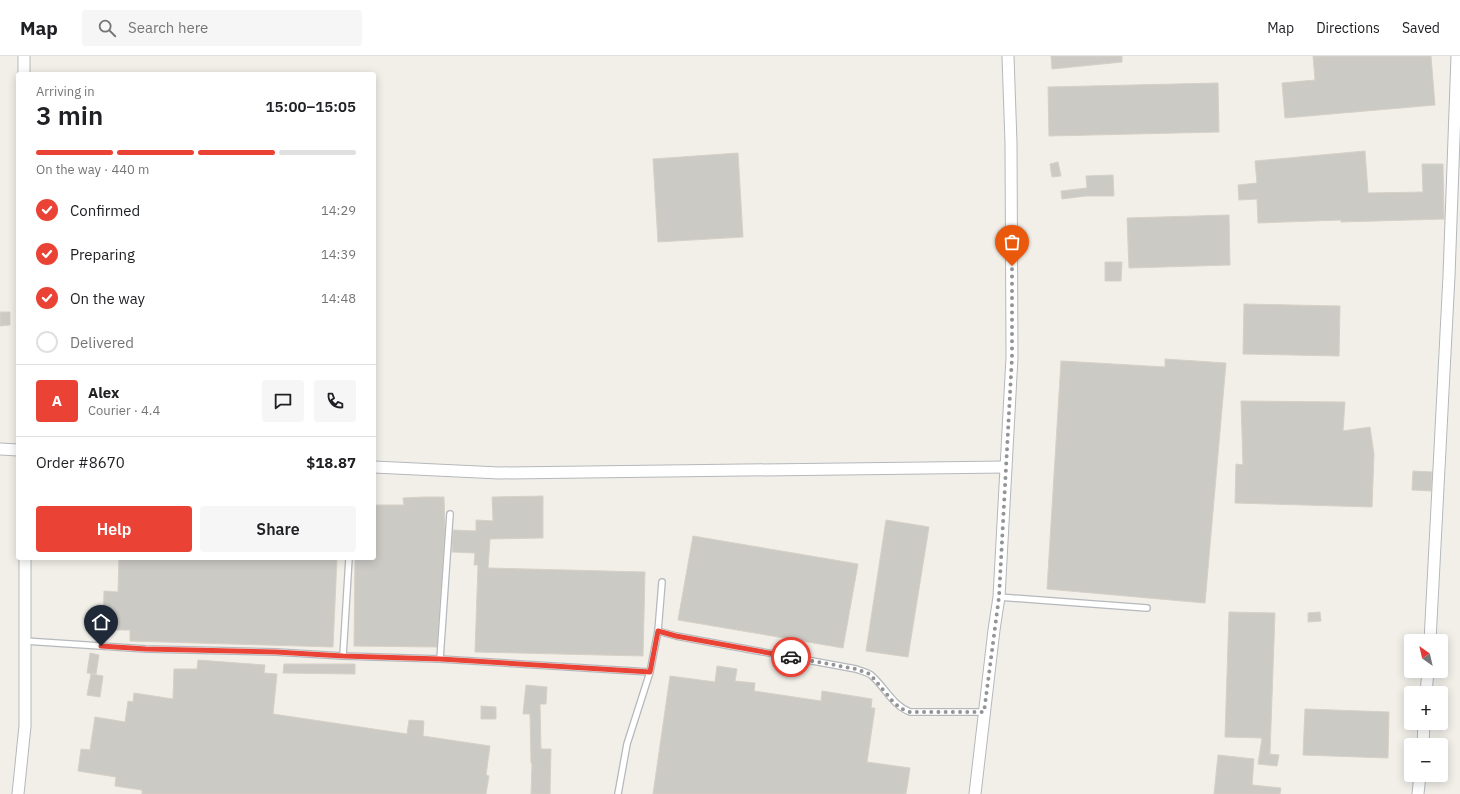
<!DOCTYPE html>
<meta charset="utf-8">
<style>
:root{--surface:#fff;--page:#f6f6f6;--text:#202124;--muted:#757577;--line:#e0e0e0;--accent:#ea4335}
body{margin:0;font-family:"IBM Plex Sans",sans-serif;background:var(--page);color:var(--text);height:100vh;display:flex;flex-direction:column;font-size:15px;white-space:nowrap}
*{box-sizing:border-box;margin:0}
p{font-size:13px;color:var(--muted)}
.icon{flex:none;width:22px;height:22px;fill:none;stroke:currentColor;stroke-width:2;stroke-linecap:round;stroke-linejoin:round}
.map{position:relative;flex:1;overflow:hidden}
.sheet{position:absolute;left:16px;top:16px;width:360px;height:488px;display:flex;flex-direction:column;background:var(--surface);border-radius:4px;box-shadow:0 2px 10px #0003}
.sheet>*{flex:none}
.needle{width:26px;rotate:326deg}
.controls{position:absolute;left:1404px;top:578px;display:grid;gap:8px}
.controls a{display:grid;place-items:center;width:44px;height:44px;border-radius:4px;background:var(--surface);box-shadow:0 2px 10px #0003;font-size:20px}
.pin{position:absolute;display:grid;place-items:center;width:34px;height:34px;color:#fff;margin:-41px -17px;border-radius:50% 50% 50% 0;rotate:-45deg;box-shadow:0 0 4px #0007}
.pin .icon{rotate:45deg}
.courier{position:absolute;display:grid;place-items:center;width:40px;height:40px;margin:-20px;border:3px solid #ea4335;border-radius:50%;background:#fff;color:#222;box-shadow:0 1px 5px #0007}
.head em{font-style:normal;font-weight:600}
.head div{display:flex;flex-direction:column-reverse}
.head{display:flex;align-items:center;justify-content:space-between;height:68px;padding:0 20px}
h1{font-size:26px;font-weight:600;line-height:30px}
.bar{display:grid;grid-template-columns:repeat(4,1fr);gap:6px 4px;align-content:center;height:48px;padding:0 20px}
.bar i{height:5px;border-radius:3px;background:var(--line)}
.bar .active{background:var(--accent)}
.bar p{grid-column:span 4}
.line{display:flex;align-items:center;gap:10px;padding:0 20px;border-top:1px solid var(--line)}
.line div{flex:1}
.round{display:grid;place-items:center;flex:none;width:42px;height:42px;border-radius:4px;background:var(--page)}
ol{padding:0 20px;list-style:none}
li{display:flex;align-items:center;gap:12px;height:44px}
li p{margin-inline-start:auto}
li .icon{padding:4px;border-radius:50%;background:var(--accent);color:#fff;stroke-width:4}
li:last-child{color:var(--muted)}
li i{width:22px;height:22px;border:2px solid var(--line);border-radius:50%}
.action{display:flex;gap:8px;margin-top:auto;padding:8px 20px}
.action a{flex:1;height:46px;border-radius:4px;background:var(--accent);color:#fff;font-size:16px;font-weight:600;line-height:46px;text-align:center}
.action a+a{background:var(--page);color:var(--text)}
header{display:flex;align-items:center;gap:24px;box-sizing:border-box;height:56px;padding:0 20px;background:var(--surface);border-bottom:1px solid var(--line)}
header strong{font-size:19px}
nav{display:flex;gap:22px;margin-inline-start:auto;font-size:14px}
.search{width:280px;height:36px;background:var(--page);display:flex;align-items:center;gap:10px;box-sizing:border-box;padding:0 14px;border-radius:4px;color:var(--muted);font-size:15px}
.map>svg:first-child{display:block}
</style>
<header>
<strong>Map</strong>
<div class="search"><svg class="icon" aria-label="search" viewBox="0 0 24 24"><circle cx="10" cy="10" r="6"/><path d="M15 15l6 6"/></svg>Search here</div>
<nav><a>Map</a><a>Directions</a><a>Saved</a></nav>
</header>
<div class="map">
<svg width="1460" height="738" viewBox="0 0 1460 738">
<rect width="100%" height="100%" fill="#f1efe8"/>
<g fill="#cccac5" stroke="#d6d1c6">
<path d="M1051,0H1122V6L1052,13Z"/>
<path d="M1313,0H1431L1435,49L1285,62L1282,27L1315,24Z"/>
<path d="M1218,27L1219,76L1049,80L1048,31Z"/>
<path d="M1365,95L1368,137L1423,136L1422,108H1443L1444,163L1341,166V164L1258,167L1257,143L1239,144L1238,129L1257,127L1255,105Z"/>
<path d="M738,97L743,181L658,186L653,103Z"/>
<path d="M1058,106L1061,120L1052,121L1050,108Z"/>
<path d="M1113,119L1114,140H1086L1062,143L1061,135L1087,132L1086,120Z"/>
<path d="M1229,159L1230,209L1129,212L1127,162Z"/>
<path d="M1105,206H1122L1121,225H1105Z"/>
<path d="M1244,248L1340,250L1339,300L1243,298Z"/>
<path d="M0,256H10V269L0,270Z"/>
<path d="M1165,303L1226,307L1205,547L1047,533L1061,305L1165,311Z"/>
<path d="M1241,345L1345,346L1343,375L1370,371L1374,398L1372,451L1235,447L1236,408L1243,409Z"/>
<path d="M1413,415L1432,416L1431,435L1412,434Z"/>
<path d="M543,440V482L490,483L488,512L645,516L643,600L475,596L478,509H474L475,497L452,496L453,474L476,475V464L493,465L492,441Z"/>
<path d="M424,441H444L445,473L437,591L354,590L355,502H374V449H404L403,442Z"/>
<path d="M886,464L929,471L908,601L866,595Z"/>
<path d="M693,480L858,508L843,592L678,564Z"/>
<path d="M119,502H337L333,591L130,585V574H103L104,535L118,536Z"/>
<path d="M1229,556L1275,557L1270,698L1279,699L1277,710L1258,708L1262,682L1225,681Z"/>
<path d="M1320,556L1321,565L1308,566V557Z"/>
<path d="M90,597L99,599L96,618L87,617Z"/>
<path d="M198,604L265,609L264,617L277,618L273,658L407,678L409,664L424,665L423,680L490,690L486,719L489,720L486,738H142V734L115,730L116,721L78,715L81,693L90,694L95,661L125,666L128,645L133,646L134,637L173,643L174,613H197Z"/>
<path d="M284,608H355V618L283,617Z"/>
<path d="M717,610L737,613L735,625L755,627L754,635L821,645L822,635L872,643L871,652H875L867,706L910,712L906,738H653L670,620L715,626Z"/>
<path d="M91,618L103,620L100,641L87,639Z"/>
<path d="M526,629L547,631L546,648H540L541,693H551L550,738H531L532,707H531L530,658H523Z"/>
<path d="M481,650L496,651V663H481Z"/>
<path d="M1305,653L1389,656L1388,702L1303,699Z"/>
<path d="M1218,699L1254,703L1252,729L1281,732L1280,738H1214Z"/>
</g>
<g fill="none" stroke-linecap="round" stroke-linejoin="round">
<defs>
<g id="lane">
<path d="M999,541L1147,552"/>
<path d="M658,575L676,580L856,613C861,615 867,616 871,619C885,631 892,649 910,656H984"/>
<path d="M25,585L146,593L276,596L343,600L440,603L650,616"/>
<path d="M343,600L349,502"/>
<path d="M440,603L450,458"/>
<path d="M618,738L627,688L650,616L658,575L662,526"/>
</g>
<g id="street">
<path d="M24,0V18"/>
<path d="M0,393L18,394"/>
<path d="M374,411L499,417L1006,411"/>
<path d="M1430,585L1449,220L1457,0"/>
<path d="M1426,637L1428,615"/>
<path d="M1423,689L1424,667"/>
<path d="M18,738L25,670V502"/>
<path d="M975,738L994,574L999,541L1012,301L1011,87L1008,0"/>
<path d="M1418,738L1420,719"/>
</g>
</defs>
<use href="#lane" stroke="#b5b8bc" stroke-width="8"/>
<use href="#street" stroke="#b5b8bc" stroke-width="13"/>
<use href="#lane" stroke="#fff" stroke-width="5.5"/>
<use href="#street" stroke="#fff" stroke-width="11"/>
</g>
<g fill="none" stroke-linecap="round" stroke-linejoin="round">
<path stroke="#929495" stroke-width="4" stroke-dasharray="0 7.2" d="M791,601L856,613L870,618L894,647L902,653L910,656H984L999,541L1012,301V210"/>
<path stroke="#ea4335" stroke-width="5" d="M101,590L146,593L276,596L343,600L440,603L650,616L658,575L676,580L791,601"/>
</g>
</svg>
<div class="controls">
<a><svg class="needle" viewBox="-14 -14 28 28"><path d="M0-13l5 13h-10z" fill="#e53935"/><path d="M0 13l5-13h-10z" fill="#757577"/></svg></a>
<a>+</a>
<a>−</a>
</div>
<div class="pin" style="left:1012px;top:210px;background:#ea580c"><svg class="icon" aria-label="bag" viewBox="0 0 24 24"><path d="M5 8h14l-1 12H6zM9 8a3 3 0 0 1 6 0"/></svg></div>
<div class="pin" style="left:101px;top:590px;background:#1f2937"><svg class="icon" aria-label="home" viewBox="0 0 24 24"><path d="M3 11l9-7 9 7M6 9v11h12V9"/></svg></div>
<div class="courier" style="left:791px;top:601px"><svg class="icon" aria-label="car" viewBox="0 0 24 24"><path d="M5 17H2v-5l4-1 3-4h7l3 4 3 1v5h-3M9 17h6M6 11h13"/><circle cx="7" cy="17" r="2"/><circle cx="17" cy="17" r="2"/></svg></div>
<section class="sheet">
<div class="head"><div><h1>3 min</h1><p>Arriving in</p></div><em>15:00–15:05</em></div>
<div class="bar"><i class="active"></i><i class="active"></i><i class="active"></i><i></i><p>On the way · 440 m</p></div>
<ol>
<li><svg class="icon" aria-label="check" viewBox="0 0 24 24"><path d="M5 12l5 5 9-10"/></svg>Confirmed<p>14:29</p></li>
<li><svg class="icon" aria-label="check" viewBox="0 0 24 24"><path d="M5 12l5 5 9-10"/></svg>Preparing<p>14:39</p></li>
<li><svg class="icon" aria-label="check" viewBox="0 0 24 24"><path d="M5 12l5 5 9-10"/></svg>On the way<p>14:48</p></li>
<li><i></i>Delivered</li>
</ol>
<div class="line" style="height:72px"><b class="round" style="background:var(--accent);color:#fff">A</b><div><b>Alex</b><p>Courier · 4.4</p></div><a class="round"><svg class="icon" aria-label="chat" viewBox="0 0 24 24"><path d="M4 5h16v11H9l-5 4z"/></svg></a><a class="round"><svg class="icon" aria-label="phone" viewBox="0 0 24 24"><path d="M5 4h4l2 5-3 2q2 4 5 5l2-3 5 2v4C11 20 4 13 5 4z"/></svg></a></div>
<div class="line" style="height:52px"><div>Order #8670</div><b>$18.87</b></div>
<div class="action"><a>Help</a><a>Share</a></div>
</section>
</div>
